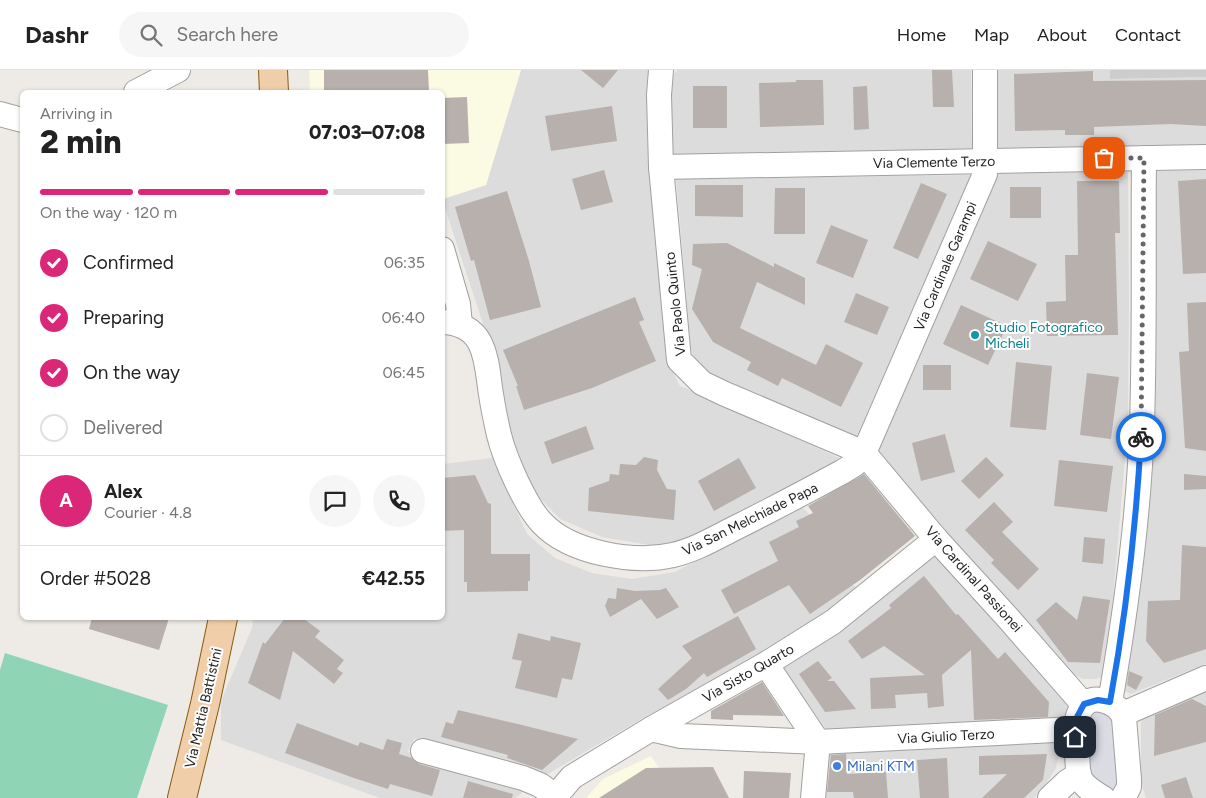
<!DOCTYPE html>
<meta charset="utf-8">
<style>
:root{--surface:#fff;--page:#f6f6f6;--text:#222;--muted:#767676;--line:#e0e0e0;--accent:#db2777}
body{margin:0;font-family:Figtree,sans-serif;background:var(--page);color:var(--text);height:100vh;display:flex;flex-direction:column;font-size:19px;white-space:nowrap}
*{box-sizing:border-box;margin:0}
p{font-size:16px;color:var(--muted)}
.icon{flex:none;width:28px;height:28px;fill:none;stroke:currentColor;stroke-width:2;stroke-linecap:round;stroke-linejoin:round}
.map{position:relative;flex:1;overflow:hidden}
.details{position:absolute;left:20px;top:20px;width:425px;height:530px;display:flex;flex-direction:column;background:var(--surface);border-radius:8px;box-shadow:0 1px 4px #0004}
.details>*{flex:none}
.pin{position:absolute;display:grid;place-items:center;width:42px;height:42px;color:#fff;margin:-21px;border-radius:10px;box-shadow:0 2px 8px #0006}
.courier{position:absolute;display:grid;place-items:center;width:50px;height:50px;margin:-25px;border:4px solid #1a73e8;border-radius:50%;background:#fff;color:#222;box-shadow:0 1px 6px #0007}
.overview em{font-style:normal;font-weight:800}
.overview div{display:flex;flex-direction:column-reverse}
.overview{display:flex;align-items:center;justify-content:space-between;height:85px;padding:0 20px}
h1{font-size:32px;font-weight:800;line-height:38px}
.bar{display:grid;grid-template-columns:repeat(4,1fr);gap:8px 5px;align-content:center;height:60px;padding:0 20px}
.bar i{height:6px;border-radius:4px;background:var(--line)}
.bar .selected{background:var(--accent)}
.bar p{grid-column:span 4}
.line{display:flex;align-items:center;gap:12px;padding:0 20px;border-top:1px solid var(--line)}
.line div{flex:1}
.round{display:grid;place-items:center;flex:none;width:52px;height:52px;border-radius:26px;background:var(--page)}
ol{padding:0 20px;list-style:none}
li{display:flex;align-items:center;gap:15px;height:55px}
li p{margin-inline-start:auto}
li .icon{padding:5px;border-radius:50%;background:var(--accent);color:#fff;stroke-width:4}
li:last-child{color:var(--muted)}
li i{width:28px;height:28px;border:2px solid var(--line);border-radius:50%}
header{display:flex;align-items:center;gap:30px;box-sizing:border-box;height:70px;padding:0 25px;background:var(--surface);border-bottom:1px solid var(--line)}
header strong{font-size:24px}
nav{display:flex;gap:28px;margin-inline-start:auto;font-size:18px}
.search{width:350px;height:45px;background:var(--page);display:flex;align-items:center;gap:12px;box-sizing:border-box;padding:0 18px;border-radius:28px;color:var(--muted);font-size:19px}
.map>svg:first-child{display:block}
</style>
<header>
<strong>Dashr</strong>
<div class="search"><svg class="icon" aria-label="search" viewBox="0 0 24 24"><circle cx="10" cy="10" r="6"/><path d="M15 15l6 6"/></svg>Search here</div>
<nav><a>Home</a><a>Map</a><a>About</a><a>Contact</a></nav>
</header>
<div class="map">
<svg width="1206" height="728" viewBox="0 0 1206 728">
<rect width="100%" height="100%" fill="#eeebe6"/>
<g fill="#dddcdc">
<path d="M521,0H650L647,65L659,202L673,302L680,316L747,343L839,388L835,397L701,465L655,476L602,467L560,449L536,424L516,390L488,269L442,129L486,115Z"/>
<path d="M678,0H971L972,78L969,83L671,86L670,7Z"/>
<path d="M997,0H1110L1111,9L1206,7V77L998,83Z"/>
<path d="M1206,100V594L1131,624L1120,618L1147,101Z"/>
<path d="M1128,102L1129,229L1128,354L1108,586L1103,607L1095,609H1083L1063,599L880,386L877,380L995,103Z"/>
<path d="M971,105L855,370L711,307L697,294L691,280L676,109Z"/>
<path d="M492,388L527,464L555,488L592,503L632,509L675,502L800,435L812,447L825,487L857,518L845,532L756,591L643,648L541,708L414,669L408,682L527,718L516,728H380L221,670V631L252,558L253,548H442L443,394Z"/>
<path d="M937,482L1067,632L1066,650L828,662L782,597Z"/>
<path d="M1206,616V728H1146L1141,712V643Z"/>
<path d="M1062,670L1056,698L1041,721L1034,728H826L829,682Z"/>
</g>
<g fill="#fbfae2">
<path d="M309,0H521L486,115L443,129L442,22H310Z"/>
<path d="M651,686L679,728H586L603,709Z"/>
</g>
<path fill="#cdcdcd" d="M1110,0H1206V7L1110,9Z"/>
<path fill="#8ed4b5" d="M5,583L168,635L137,728H0V600Z"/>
<path fill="#dbdbe4" d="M1089,632H1110L1124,727L1083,712Z"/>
<g fill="#b7b0ac">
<path d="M324,0H428L429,22H324Z"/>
<path d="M581,0H618L603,18Z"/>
<path d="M932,0H952L954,37H933Z"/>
<path d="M1093,1V11L1206,10V56L1171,54L1094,57V65H1065V60L1015,61L1014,4Z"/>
<path d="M796,10H823L824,55L760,57L759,13L796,12Z"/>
<rect x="693" y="16" width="34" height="42"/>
<path d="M867,16L869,59L854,60L853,17Z"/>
<path d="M467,27L469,73L442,74V28Z"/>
<path d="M612,36L617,71L551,81L545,46Z"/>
<path d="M604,100L613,132L581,140L572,109Z"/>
<path d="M1206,109V203L1183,204L1178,111Z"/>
<path d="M1077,111H1119L1120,163H1115L1118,265L1047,266L1046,232L1066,231L1065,185H1078Z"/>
<path d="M921,113L947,124L918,189L893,178Z"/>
<path d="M695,115H743V147L695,146Z"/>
<rect x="1010" y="117" width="31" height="31"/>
<path d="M775,118H805V164H774Z"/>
<path d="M507,121L529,191L541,237L490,250L474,190L471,191L455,137Z"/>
<path d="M831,155L868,170L853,208L816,193Z"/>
<path d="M988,171L1037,194L1018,231L970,209Z"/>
<path d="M727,173L774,197V193L805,208V235L757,212L740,258L816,295L826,274L863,293L841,337L782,308L778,316L747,300L751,292L713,272L692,239L702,199L692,195L693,174Z"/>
<path d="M856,223L889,237L877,265L844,252Z"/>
<path d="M635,227L644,250L639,252L656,291L592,318L524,340L516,316H518L503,280Z"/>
<path d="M1206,232V381L1185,378L1179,282L1189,281L1187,233Z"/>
<path d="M961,235L1007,256L988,295L943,274Z"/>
<path d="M1016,292L1052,296L1046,360L1010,357Z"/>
<rect x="923" y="295" width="28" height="25"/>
<path d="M1087,303L1119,307L1111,369L1080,365Z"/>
<path d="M586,356L594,379L552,394L544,372Z"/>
<path d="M945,364L955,402L921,411L912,373Z"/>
<path d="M644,387L658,390L657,400L667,419L676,420L674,450L588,441L589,418L609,411L610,404L619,405L620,394L636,395Z"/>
<path d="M986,387L1004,405L979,429L961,411Z"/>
<path d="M739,388L756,418L714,441L698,411Z"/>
<path d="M1059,390L1113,396L1107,442L1054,436Z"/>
<path d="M864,404L915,466L860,510L810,544L789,515L734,544L721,520L778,491L769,472L799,457L796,451L813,443L808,436Z"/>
<path d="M1184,404L1206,406V419L1184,420Z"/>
<path d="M475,405L488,433L491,434V484H530V511H528V521L467,522V512H464V460L442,461V408Z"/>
<path d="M994,432L1013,452L1002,462L1039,499L1018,520L991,493L994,490L965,460Z"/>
<path d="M1084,467L1105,469L1103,494L1082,492Z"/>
<path d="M1182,475L1206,477V579L1164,593L1146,571L1148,531L1180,530Z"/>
<path d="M924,506L956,545L958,544L998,589L1005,582L1049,632L1048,647L974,650L971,580L942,605L944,636L928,638L927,623L895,625L896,638L871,639L870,608L925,605L884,576L862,589L848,571L891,538L889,535Z"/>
<path d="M617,518L635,521L660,520L666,518L679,537L657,549L641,529L610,547L605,536L608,528L616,529Z"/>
<path d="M1083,526L1110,530L1100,593L1068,592L1036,550L1056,532L1077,550Z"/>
<path d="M738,546L756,579L707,607L704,603L686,619L668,630L658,619L692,588L682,576Z"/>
<path d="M92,548H169L159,580L89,559Z"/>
<path d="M285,548H303L320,561L315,567L344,590L337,599L343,603L334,614L293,581L280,630L248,613L263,572L265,574Z"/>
<path d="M518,563L550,571L551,566L581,573L572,610L562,608L557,628L515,618L522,591L512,589Z"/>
<path d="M818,591L832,608L827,611H834L856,639L825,642L799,604Z"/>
<path d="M1129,601L1143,607L1136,620L1127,615Z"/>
<path d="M762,612L784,646L733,645V650L711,649V641Z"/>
<path d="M1192,629L1206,636V672L1154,686L1155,645Z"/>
<path d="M458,640L518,654L578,669L542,700L507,688L508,685L441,667L446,652L453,654Z"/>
<path d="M297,653L358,676L360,672L383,680L387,669L402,673L399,684L412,688L419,694L440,700L432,726L390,714L388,719L354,708L285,683Z"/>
<path d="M846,684L847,704L886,702L888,728H854L853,722H827L831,685Z"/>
<path d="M1047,684L1043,710L1024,728H982L1007,704L979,705V686Z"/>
<path d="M947,688L949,728H920L917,690Z"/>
<path d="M713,697L729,728H599L646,698Z"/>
<path d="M744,701L791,703L789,728H743Z"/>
<path d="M1186,707L1193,728H1165L1161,715Z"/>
<path d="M468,711L513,724L512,728H463Z"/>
</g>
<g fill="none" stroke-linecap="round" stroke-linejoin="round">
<defs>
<g id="minor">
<path d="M661,0L659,25L661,97L679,290L702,313L725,324L864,383L936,469L1008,548L1084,635"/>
<path d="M136,22L178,0"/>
<path d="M0,44L22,50"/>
<path d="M661,97L1206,87"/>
<path d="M442,179L458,234L460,255"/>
<path d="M442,252C458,252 473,259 480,273C488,289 488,307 491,324C493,338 496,352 499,365C505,389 525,435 542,453C570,483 634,494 673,485C695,480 715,468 735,458C771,440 807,421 842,402L855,394L864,383L985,104V0"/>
<path d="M766,594L818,672"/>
<path d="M1110,632C1126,541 1139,447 1142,354C1145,265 1143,176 1144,88"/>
<path d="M1123,644L1206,608"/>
<path d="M651,659L681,666L818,672L1075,659"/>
<path d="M423,681L523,708L540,715L555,726"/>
<path d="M554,728L572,707L651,659L766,594L833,552L936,469"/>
<path d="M813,728L818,672"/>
<path d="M1050,728L1067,712L1079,704"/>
<path d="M1103,728C1095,723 1084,717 1080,708C1077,701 1078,692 1077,685C1074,663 1073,619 1108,632C1115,635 1122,641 1124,648L1129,709V717L1123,728"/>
</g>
<g id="major">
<path d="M273,0L274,22"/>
<path d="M182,728L205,634L223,548"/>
</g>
</defs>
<use href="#minor" stroke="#a0a0a0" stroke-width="26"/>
<use href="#major" stroke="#875b13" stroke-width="30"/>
<use href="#minor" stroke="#fff" stroke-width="24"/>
<use href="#major" stroke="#f0cea9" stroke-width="28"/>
</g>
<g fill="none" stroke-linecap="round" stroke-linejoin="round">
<path stroke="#676665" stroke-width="5" stroke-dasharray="0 9" d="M1104,88H1144L1141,367"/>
<path stroke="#1a73e8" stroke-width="6" d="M1075,667L1076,649L1084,634L1098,630L1110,632C1126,545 1136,456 1141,367"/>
</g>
<circle fill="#0f9aa8" stroke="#fff" stroke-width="2" cx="975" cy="265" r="5"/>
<circle fill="#3f7fe0" stroke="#fff" stroke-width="2" cx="837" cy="696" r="5"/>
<g text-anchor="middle" stroke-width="4" stroke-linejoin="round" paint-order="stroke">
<g font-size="14" fill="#1f1f1f" stroke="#fff">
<text transform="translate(934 92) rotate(-1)" y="5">Via Clemente Terzo</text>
<text transform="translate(945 196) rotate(-67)" y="5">Via Cardinale Garampi</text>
<text transform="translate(675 234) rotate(-96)" y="5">Via Paolo Quinto</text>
<text transform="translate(750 449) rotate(-26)" y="5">Via San Melchiade Papa</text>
<text transform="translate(974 509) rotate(48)" y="5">Via Cardinal Passionei</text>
<text transform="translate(748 603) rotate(-30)" y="5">Via Sisto Quarto</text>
<text transform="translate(203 638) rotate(-77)" y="5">Via Mattia Battistini</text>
<text transform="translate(946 666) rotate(-3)" y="5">Via Giulio Terzo</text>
</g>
<g font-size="14" fill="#0d838f" stroke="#fff" text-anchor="start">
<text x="985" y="262">Studio Fotografico<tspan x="985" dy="16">Micheli</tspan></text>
</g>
<g font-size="14" fill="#366cbe" stroke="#fff" text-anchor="start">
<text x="847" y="701">Milani KTM</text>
</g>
</g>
</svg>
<div class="pin" style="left:1104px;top:88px;background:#ea580c"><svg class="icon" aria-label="bag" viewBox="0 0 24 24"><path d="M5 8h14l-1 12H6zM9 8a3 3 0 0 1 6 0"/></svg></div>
<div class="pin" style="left:1075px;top:667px;background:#1f2937"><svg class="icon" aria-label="home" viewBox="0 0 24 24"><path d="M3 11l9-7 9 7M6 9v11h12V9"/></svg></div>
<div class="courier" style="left:1141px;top:367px"><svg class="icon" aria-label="bike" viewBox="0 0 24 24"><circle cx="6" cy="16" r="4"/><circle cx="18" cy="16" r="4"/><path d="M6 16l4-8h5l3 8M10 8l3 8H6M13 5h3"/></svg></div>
<section class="details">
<div class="overview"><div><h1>2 min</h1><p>Arriving in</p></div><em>07:03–07:08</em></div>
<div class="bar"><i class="selected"></i><i class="selected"></i><i class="selected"></i><i></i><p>On the way · 120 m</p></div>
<ol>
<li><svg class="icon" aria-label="check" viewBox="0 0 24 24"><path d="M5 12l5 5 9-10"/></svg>Confirmed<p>06:35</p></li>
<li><svg class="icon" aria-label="check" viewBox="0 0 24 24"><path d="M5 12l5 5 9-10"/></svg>Preparing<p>06:40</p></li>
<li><svg class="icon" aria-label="check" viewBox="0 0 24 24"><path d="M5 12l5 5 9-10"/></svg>On the way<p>06:45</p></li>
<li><i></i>Delivered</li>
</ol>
<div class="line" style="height:90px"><b class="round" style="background:var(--accent);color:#fff">A</b><div><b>Alex</b><p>Courier · 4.8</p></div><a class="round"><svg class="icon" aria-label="chat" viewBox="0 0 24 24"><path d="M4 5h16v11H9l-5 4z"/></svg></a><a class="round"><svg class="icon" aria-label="phone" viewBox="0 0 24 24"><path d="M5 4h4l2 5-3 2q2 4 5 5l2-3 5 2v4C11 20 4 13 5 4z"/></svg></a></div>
<div class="line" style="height:65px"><div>Order #5028</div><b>€42.55</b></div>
</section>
</div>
